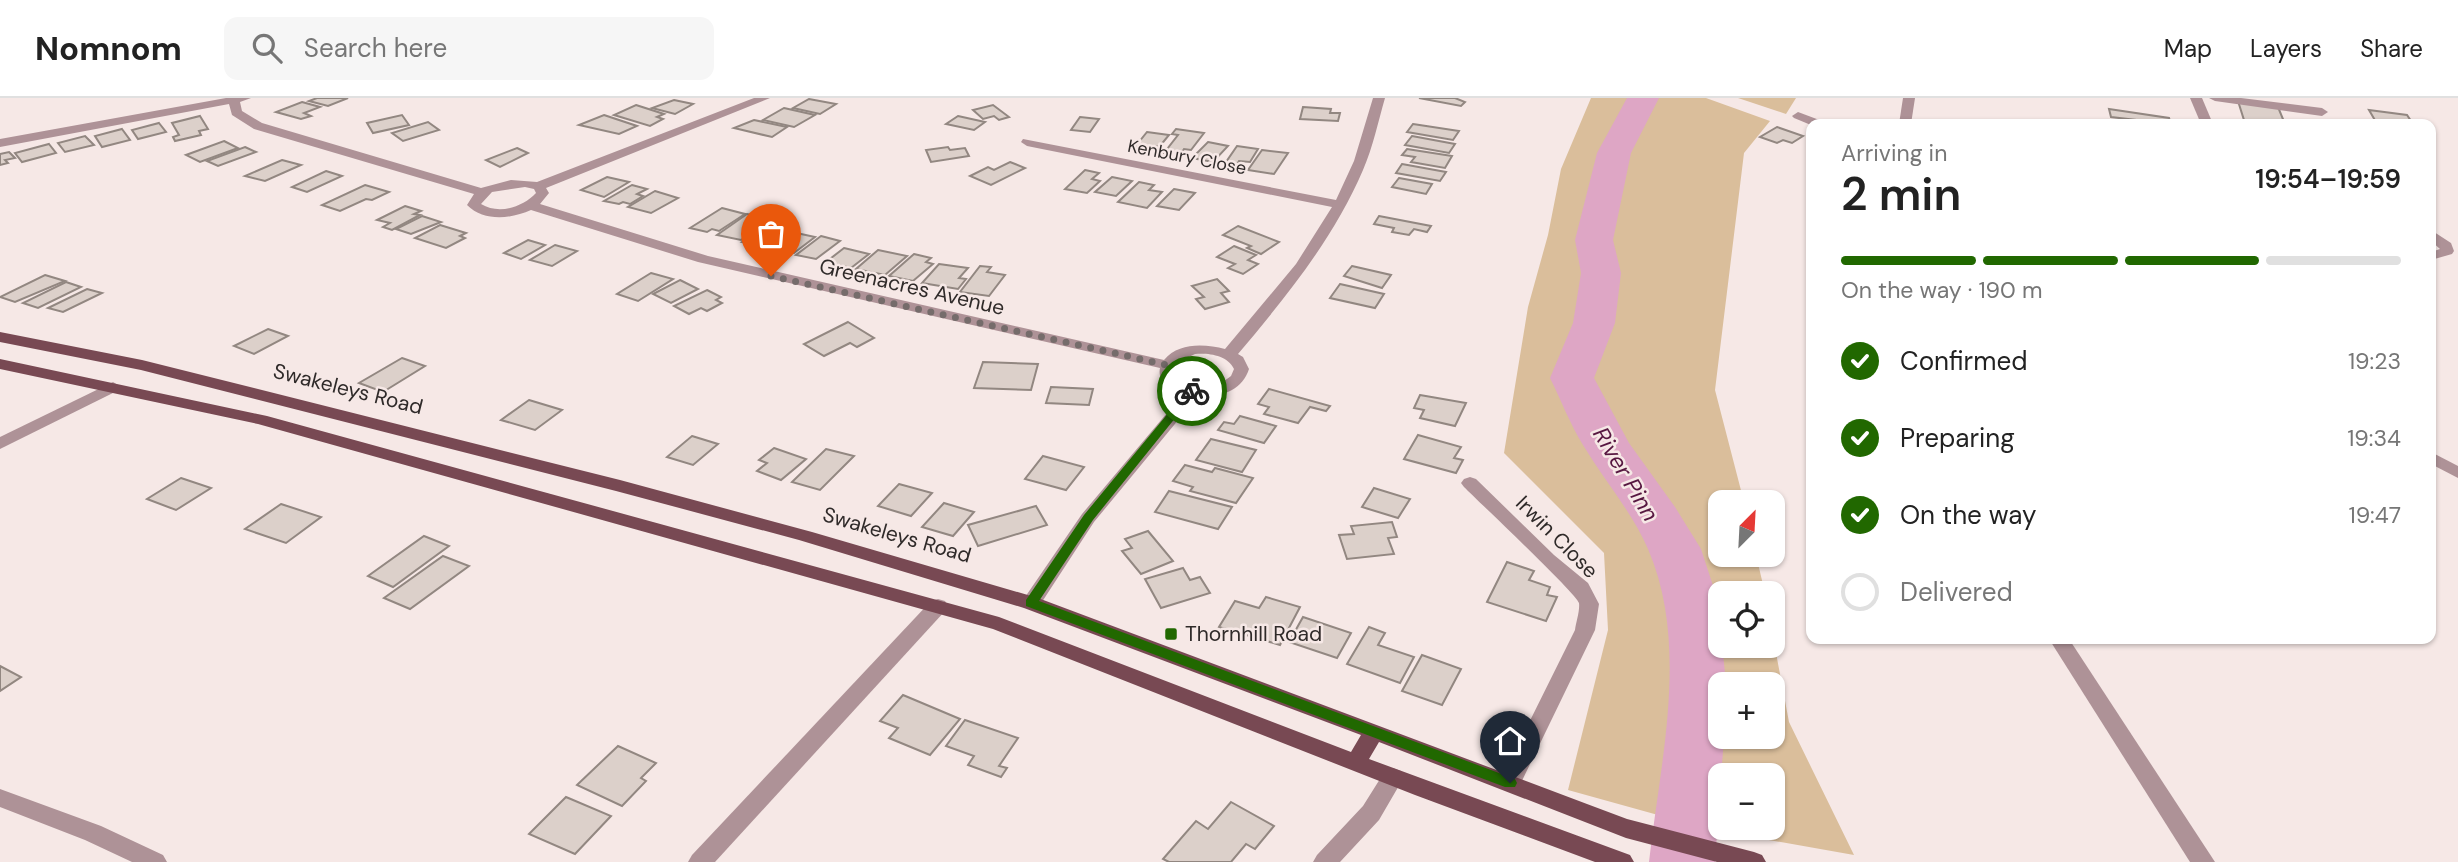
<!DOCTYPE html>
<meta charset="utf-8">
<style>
:root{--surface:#fff;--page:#f6f6f6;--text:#222;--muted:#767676;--line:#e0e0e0;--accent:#216800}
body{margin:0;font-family:"DM Sans",sans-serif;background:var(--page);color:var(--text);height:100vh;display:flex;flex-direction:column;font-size:26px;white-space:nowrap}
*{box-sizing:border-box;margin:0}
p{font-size:23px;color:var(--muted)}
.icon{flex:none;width:38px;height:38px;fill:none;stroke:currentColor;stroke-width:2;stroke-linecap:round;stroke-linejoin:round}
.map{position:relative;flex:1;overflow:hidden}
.details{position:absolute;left:1806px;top:21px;width:630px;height:525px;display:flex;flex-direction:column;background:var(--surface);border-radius:14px;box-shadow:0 2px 5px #0004}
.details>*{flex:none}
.needle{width:46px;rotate:24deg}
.buttons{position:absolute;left:1708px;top:392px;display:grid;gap:14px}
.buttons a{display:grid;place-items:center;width:77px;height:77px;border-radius:14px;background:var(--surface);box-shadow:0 2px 5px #0004;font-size:35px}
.pin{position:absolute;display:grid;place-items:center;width:60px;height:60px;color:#fff;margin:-72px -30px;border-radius:50% 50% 50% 0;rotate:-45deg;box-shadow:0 0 7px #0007}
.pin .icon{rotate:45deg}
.courier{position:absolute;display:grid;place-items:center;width:70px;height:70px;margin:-35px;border:5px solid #216800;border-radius:50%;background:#fff;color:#222;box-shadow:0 2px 9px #0007}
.summary em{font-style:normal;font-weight:600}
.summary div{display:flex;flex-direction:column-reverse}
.summary{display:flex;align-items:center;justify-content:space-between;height:119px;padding:0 35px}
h1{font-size:46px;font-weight:600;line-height:52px}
.bar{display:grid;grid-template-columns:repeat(4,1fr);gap:10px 7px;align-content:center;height:84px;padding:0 35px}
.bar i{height:9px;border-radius:5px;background:var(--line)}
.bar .selected{background:var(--accent)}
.bar p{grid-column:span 4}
ol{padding:0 35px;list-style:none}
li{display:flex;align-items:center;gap:21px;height:77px}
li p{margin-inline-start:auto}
li .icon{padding:7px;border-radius:50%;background:var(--accent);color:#fff;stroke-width:4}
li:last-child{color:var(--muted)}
li i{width:38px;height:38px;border:4px solid var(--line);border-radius:50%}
header{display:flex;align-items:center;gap:42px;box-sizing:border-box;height:98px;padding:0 35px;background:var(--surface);border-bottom:2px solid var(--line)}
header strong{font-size:33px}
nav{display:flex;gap:38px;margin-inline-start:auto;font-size:24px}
.search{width:490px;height:63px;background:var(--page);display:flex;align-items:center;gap:18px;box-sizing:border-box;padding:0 24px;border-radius:14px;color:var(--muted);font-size:26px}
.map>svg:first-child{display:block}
</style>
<header>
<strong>Nomnom</strong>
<div class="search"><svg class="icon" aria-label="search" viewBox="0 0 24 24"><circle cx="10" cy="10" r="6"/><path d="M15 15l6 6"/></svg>Search here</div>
<nav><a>Map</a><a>Layers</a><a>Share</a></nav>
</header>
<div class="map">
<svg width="2458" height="764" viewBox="0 0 2458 764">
<rect width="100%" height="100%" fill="#f6e8e6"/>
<g fill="#dabe9b" fill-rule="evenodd">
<path d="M1591,0H1706L1770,23L1744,55L1715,292L1744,404H1720V457H1756L1765,495H1720V548H1773V539L1789,624L1854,757L1712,732L1568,692L1608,532L1604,455L1504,355L1528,209L1548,137L1561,71ZM1720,586H1773V639H1720ZM1720,677H1773V730H1720Z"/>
<path d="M1738,0H1796L1786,16Z"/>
</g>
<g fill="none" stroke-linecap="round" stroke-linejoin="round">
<path fill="#dea6c5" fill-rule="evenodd" d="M1627,0H1659L1631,55L1613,142L1621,175L1615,225L1594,280L1629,345L1675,409L1701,451L1718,503L1726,586H1720V639H1724L1715,764H1649C1660,664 1690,548 1648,451C1632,414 1604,382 1583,347C1570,326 1561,302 1550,280L1573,225L1581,175L1575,142L1597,55Z"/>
</g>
<g fill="#dcd0ca" stroke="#928781" stroke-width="2">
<path d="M317,0H348L328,8L309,3Z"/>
<path d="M1419,0H1455L1465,4L1461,8Z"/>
<path d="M809,1L836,6L820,16L793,10Z"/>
<path d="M674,2L693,6L675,16L652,10Z"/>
<path d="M2238,3L2278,9L2285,26L2244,22Z"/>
<path d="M302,4L320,9L304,15L311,18L301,21L276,14Z"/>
<path d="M636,7L664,16L657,19L663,21L650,28L614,17Z"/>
<path d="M993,7L1009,19L999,22L994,18L983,21L973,12Z"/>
<path d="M1303,9L1331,11L1330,15H1340L1338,23L1300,21Z"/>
<path d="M784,10L815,17L794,29L763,22Z"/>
<path d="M2109,11L2169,20L2171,26L2111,19Z"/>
<path d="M2369,12L2407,17L2413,26L2376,24Z"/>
<path d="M402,17L409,27L373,35L367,25Z"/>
<path d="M604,17L637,28L619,36L579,27Z"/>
<path d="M200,18L208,31L199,33L201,37L175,43L173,39L179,37L172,25Z"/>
<path d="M958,18L985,24L974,32L946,26Z"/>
<path d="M1080,19L1099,21L1090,34L1071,32Z"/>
<path d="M754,22L787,29L772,39L734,30Z"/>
<path d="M428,24L439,32L403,43L392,35Z"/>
<path d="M159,25L166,34L138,41L132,32Z"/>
<path d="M1413,26L1459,33L1453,42L1407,34Z"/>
<path d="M1777,29L1803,38L1792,45L1783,42L1777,45L1760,39Z"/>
<path d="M122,31L130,42L102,49L95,38Z"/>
<path d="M1176,31L1204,35L1191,52L1184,51L1180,57L1164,55L1178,37L1172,36Z"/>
<path d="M1147,34L1169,37L1160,48L1135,49Z"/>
<path d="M85,38L94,47L65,54L58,45Z"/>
<path d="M1412,38L1455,46L1449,55L1405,47Z"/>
<path d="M224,43L238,50L200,64L186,57Z"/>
<path d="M1208,44L1228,48L1213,64L1192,60Z"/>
<path d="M49,46L56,55L22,64L15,55Z"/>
<path d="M1237,48L1258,51L1250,64L1239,63L1236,68L1224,67Z"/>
<path d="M245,49L256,54L218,68L207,63Z"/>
<path d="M948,49L950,52L965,50L969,58L931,64L926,52Z"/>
<path d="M517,50L528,55L500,69L486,62Z"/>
<path d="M1407,51L1452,58L1445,70L1411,64L1415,59L1402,57Z"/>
<path d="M1262,52L1288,55L1274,76L1248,72Z"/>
<path d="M9,54L15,60L5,62L8,65L0,67V56Z"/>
<path d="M282,62L301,67L265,83L245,78Z"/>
<path d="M1010,64L1025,70L991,87L970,78L988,69L994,72Z"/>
<path d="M1402,66L1446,74L1440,83L1396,75Z"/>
<path d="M1085,72L1099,75L1092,81L1100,83L1087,95L1065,91Z"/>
<path d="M326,73L342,78L307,94L292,89Z"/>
<path d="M607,79L629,84L604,99L581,92Z"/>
<path d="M1112,79L1132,83L1116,98L1095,94Z"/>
<path d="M1399,80L1432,86L1426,96L1392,89Z"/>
<path d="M1139,84L1154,87L1149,92L1162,94L1147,110L1118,104Z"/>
<path d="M365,87L389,94L372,102L366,101L340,113L322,107Z"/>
<path d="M632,87L647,91L637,96L643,98L630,106L623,104L619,106L604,103Z"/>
<path d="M1174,91L1195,95L1179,112L1157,108Z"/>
<path d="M655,93L678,100L651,115L628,109Z"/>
<path d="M405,108L421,113L414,116L420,117L392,132L383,129L390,125L377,122Z"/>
<path d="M722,110L745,116L719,133L712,131L707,134L690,130Z"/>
<path d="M747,116L771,121L741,142L717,137Z"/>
<path d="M422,118L441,124L411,136L396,131Z"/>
<path d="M1379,118L1431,128L1427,134L1414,131L1409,137L1392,134L1394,130L1374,126Z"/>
<path d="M768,126L789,132L763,149L742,144Z"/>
<path d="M440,127L466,135L460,138L465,140L446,150L415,140Z"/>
<path d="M1238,128L1279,144L1261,156L1247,150L1251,148L1223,137Z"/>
<path d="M792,134L815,139L794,155L770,150Z"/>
<path d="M821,138L840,143L816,161L796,157Z"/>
<path d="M528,142L545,147L521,161L504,155Z"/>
<path d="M555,147L577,153L552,168L530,162Z"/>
<path d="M1234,148L1256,157L1248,162L1258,166L1243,176L1228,170L1235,166L1217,159Z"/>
<path d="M844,150L869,156L851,170L826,164Z"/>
<path d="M878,152L907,158L885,177L856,171Z"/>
<path d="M914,156L931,160L926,164L933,166L913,183L889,178Z"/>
<path d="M939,166L968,170L959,180L966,181L958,191L922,185Z"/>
<path d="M980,168L991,169L987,174L1005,177L989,198L960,194Z"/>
<path d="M1352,168L1391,177L1382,190L1344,178Z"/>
<path d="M651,175L673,181L638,203L617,196Z"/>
<path d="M45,177L65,183L15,204L0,199Z"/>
<path d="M1217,181L1229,193L1221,195L1229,204L1205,211L1196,201L1204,199L1192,188Z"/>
<path d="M680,182L698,191L671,205L653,196Z"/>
<path d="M66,184L81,189L38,210L23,205Z"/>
<path d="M1340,186L1384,196L1375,210L1330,200Z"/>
<path d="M87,191L102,195L63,214L48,210Z"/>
<path d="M707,192L721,199L716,202L722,205L707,213L701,210L689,216L674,208Z"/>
<path d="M848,224L874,240L857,249L850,245L824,258L804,246Z"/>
<path d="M268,231L288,238L254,256L234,248Z"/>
<path d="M402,260L425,268L383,294L359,285Z"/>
<path d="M983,264L1038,266L1031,292L974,290Z"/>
<path d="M1051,289L1093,291L1089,307L1046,305Z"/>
<path d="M1269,291L1330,308L1326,313L1310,309L1298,325L1264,316L1269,309L1258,306Z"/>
<path d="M1420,297L1466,305L1455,328L1420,320L1424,312L1414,310Z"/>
<path d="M529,302L562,312L535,332L501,322Z"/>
<path d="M1240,318L1276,328L1264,345L1218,332L1224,324L1234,326Z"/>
<path d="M1418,337L1461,349L1454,360L1463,362L1456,375L1404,361Z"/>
<path d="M692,338L718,346L693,367L667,359Z"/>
<path d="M1211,341L1256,352L1242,374L1196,362Z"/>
<path d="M774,350L806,361L781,382L757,373L767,365L759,362Z"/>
<path d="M826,351L854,358L820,392L792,384Z"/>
<path d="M1043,358L1084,369L1066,392L1025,381Z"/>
<path d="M1185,367L1212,374L1215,370L1253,380L1236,405L1190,393L1193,389L1173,383Z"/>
<path d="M181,380L211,390L176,412L147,401Z"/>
<path d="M899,386L932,395L911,418L878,408Z"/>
<path d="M1374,390L1410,401L1398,420L1362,409Z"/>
<path d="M1169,393L1232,409L1218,431L1155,414Z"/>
<path d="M944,405L974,414L953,438L922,429Z"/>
<path d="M281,406L321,419L286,445L245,431Z"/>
<path d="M1036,408L1047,427L978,448L968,427Z"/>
<path d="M1392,424L1397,439L1388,440L1394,456L1347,461L1339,437L1354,436L1351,428Z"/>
<path d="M1148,433L1173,463L1141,476L1122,453L1132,450L1125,441Z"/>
<path d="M424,438L449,448L393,489L368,478Z"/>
<path d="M443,458L469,468L410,511L384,500Z"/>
<path d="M1507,464L1534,473L1529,482L1550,489L1547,497L1557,499L1546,523L1487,504Z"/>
<path d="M1183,470L1190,482L1200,479L1210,495L1161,510L1145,481Z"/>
<path d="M1266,499L1300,509L1280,547L1219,529L1235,503L1259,510Z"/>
<path d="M1303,519L1351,535L1337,560L1289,544Z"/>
<path d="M1369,529L1385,535L1378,547L1414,559L1400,585L1347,566Z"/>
<path d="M1422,557L1461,571L1442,607L1402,593Z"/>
<path d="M0,568L21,579L0,593Z"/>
<path d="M903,597L960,621L930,657L889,640L898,630L880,623Z"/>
<path d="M965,622L1018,640L999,668L1007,670L1001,679L968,667L974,658L946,648Z"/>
<path d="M618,648L656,665L641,680L646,683L622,708L577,687Z"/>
<path d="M566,699L611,718L575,756L529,736Z"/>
<path d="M1231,704L1274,728L1255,751L1246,746L1231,764H1169L1163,761L1196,723L1208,731Z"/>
</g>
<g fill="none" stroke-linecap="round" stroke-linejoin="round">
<g fill="#ae9297" fill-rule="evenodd">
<path d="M226,0H251L240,4L242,13L262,25L481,90L511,82L537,84L754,0H770L546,90L549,95L540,106L708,158L1164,262C1179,244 1205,246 1225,251L1296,166L1332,109L1027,48L1021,44L1023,41L1336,102L1354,63L1373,0H1385C1378,24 1373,49 1363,72C1334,140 1286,199 1238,256L1243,259L1249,271C1242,293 1220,300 1198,298L1094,424L1038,510H1024L1021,505L1082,416L1183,296C1171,292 1157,284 1160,270L698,164L531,112C511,121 484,124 467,107L474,96L254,31L232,17L229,6L0,49V41ZM525,89L534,91L536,95C523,109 499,117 481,106L492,94ZM1195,256C1209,255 1227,257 1234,271L1231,278C1216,291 1183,296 1174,273L1178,264Z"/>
<path d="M1903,0H1915L1911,26H1899Z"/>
<path d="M2190,0H2202L2213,26H2201Z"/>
<path d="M2209,0H2241L2322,10L2328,14L2322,18L2215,3Z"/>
<path d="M1798,14L1822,23L1824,26L1811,27L1794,20L1792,18Z"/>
<path d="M2431,132L2451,145L2454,153L2452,156L2431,162V154L2440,151L2431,143Z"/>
<path d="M113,284L121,289L119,292L0,351V339Z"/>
<path d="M2431,354L2458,368V380L2431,366Z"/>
<path d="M1470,379L1476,381L1554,457L1588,485L1599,506L1595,532L1518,691L1510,694L1502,691L1499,685L1575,532C1576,524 1580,513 1579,505C1577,496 1479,404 1464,389L1461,385L1464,381Z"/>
<path d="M938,501L945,503L948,508L945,513L715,764H688L692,757L931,503Z"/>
<path d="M2049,541H2069L2215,764H2190Z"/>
<path d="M1393,670L1401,673L1404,679L1379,722L1340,764H1313L1317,757L1363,708L1385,673Z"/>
<path d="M0,691L101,728L163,757L167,764H132L85,742L0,709Z"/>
</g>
<path fill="#784953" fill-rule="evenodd" d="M0,234L142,262L620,382L812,434L1038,500L1587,706L1627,721L1754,754L1762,757L1766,764H1717L1626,740L1379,644L1369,661L1630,757L1634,764H1595L1415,697L993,531L258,326L0,271V261L267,318L999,519L1351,654L1361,637L1024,510L799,442L616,393L141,272L0,244Z"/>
</g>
<path fill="#216800" d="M1188,291L1197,293L1093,422L1039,503L1515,681L1517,685L1515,689H1505L1026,508V502L1084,417Z"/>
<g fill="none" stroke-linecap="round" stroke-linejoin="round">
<path stroke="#756c6b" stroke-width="7" stroke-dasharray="0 12.6" d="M771,178L1167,267C1164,284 1178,290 1192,293"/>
</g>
<rect fill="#216800" stroke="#f6e8e6" stroke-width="2.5" x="1164" y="529" width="14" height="14" rx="3.5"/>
<g text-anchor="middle" stroke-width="5" stroke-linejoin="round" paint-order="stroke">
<g font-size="18" fill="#2f2a29" stroke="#f6e8e6">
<text transform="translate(1187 59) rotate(11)" y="6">Kenbury Close</text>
</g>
<g font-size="21" fill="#2f2a29" stroke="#f6e8e6">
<text transform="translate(912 189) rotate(13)" y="7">Greenacres Avenue</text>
<text transform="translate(348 291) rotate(14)" y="7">Swakeleys Road</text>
<text transform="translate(897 437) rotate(16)" y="7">Swakeleys Road</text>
<text transform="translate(1557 439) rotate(45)" y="7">Irwin Close</text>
</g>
<g font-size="21" fill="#2f2a29" stroke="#f6e8e6" text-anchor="start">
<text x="1185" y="543">Thornhill Road</text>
</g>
<g font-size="23" font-style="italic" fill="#571741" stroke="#f6e8e6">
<text transform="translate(1626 376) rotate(59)" y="8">River Pinn</text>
</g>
</g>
</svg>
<div class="buttons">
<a><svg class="needle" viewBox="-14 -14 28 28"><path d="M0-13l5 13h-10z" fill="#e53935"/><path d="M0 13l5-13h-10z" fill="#767676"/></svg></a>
<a><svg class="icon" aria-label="locate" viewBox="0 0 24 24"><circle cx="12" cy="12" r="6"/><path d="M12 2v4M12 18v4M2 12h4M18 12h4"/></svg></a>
<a>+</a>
<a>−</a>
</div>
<div class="pin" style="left:771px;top:178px;background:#ea580c"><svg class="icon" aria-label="bag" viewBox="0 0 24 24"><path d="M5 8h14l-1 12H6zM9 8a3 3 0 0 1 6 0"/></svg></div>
<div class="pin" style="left:1510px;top:685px;background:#1f2937"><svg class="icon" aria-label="home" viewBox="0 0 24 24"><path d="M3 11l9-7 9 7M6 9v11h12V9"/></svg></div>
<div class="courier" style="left:1192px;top:293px"><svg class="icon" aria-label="bike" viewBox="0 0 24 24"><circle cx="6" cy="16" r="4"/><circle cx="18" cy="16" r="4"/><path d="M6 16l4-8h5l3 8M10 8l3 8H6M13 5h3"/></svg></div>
<section class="details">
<div class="summary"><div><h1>2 min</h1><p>Arriving in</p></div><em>19:54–19:59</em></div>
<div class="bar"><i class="selected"></i><i class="selected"></i><i class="selected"></i><i></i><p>On the way · 190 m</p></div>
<ol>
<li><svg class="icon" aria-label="check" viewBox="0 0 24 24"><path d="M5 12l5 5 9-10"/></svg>Confirmed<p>19:23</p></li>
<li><svg class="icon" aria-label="check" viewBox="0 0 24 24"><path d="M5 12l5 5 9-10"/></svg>Preparing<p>19:34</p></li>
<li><svg class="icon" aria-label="check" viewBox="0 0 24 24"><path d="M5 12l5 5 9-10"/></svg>On the way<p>19:47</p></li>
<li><i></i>Delivered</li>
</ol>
</section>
</div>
